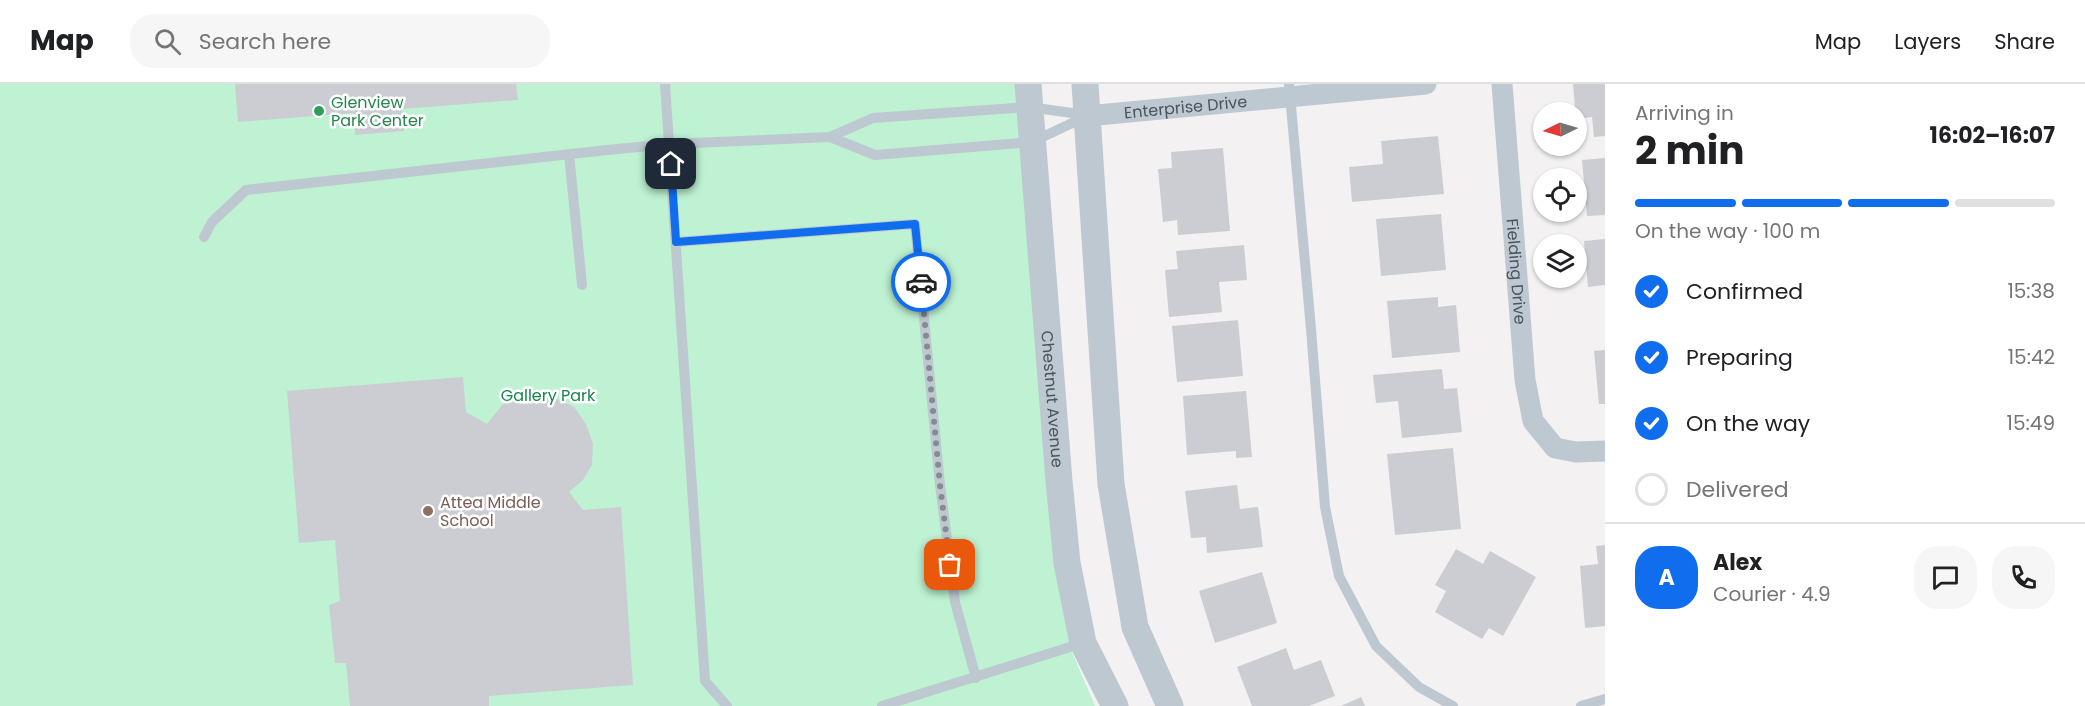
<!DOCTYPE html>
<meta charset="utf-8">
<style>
:root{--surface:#fff;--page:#f6f6f6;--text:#202124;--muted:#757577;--line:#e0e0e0;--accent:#106eee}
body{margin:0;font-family:Poppins,sans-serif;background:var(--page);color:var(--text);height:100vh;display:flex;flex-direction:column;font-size:22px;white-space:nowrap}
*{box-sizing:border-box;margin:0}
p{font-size:20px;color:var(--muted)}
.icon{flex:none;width:33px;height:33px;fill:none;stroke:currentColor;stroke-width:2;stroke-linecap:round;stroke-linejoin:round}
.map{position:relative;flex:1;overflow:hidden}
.details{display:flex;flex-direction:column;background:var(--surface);width:480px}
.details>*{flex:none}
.needle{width:39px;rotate:265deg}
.tools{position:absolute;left:1533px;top:18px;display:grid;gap:12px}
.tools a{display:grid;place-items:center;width:54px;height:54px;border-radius:50%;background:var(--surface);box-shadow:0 2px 4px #0004;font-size:30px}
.pin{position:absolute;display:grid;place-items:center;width:51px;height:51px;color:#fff;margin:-26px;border-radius:12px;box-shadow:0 3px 9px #0006}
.courier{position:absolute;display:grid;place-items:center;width:60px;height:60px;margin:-30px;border:4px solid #106eee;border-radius:50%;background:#fff;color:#222;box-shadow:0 2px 8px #0007}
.summary em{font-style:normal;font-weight:700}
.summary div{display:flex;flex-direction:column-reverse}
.summary{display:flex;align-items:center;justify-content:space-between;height:102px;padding:0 30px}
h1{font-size:39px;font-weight:700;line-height:45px}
.bar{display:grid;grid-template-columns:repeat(4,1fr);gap:9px 6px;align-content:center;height:72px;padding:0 30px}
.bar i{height:8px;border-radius:4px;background:var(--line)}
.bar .on{background:var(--accent)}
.bar p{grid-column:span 4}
.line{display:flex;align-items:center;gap:15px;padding:0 30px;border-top:2px solid var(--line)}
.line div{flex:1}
.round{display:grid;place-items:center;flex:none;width:63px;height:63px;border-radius:24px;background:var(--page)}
ol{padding:0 30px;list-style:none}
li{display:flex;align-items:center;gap:18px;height:66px}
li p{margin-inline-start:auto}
li .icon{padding:6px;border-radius:50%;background:var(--accent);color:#fff;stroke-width:4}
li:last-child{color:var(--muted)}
li i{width:33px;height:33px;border:3px solid var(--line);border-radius:50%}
header{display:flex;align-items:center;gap:36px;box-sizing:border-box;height:84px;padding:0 30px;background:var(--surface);border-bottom:2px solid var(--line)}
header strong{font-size:28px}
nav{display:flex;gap:33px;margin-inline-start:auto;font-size:21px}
.search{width:420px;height:54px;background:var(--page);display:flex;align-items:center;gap:15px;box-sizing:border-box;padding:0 21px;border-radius:24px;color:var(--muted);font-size:22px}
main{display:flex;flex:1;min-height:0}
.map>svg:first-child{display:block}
</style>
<header>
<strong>Map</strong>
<div class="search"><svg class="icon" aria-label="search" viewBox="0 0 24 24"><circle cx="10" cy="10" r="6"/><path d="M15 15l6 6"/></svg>Search here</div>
<nav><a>Map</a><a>Layers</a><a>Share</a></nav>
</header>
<main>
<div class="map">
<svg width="1605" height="622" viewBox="0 0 1605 622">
<rect width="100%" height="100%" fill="#f3f1f1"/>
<path fill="#bef2d3" d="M0,0H1020L1071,566L1095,622H0Z"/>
<g fill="#cbcdd3">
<path d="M235,0H516L518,16L402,25L404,47L355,51L354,29L238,38Z"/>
<path d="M1573,0H1605V52L1594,53L1592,33L1576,35Z"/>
<path d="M1438,52L1444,110L1352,118L1349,83L1383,80L1381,57Z"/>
<path d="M1223,64L1230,147L1178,151L1177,136L1163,138L1158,85L1172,84L1171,68Z"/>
<path d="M1605,74V131L1587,132L1582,76Z"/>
<path d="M1441,130L1446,186L1381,192L1376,135Z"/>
<path d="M1605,155V201L1588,203L1584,157Z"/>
<path d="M1244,161L1247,196L1219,198L1222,228L1169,233L1165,186L1178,185L1176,167Z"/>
<path d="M1438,213V223L1456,221L1460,268L1392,274L1387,217Z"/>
<path d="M1238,236L1243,292L1177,298L1172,242Z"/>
<path d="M1605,266V320H1599L1594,267Z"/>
<path d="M1442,285L1444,305L1457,304L1462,348L1402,354L1398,317L1376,319L1373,291Z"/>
<path d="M463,293L466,328L487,340L503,320L524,312L544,311L558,315L574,323L586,340L593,360L592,381L583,396L569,408L583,426L621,423L633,601L489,612V622H350L346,579H335L329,521L340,517L335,456L299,459L287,307Z"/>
<path d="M1246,307L1252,373L1236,374V367L1187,371L1183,312Z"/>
<path d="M1453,364L1461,445L1395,451L1387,370Z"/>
<path d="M1237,401L1240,425L1258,423L1263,463L1207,469L1206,453L1191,454L1185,407Z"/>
<path d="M1605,461V542L1585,544L1580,482L1598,480L1596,462Z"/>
<path d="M1456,465L1483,480L1490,467L1536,493L1503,552L1489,544L1482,555L1435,528L1446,507L1435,501Z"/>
<path d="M1262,488L1277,539L1215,559L1199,507Z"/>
<path d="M1286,564L1294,586L1321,576L1335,612L1309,622H1252L1237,583Z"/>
<path d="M1361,613L1365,622H1341Z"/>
</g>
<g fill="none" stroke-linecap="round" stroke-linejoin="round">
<g stroke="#bec8d0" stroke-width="10">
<path d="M665,0L705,597L727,622"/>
<path d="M1289,0L1311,245L1325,423L1339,492L1376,562L1419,603L1453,622"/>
<path d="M830,53L875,71L1032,58L1087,32"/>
<path d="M569,70L582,201"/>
<path d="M204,153L212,138L246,106L607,66L670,60L830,53L873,34L1029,23L1086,31"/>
<path d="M676,158L915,140L940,401L955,518L976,594"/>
<path d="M882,622L1083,559"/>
<path d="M1581,622L1605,615"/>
</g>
<g stroke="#bec8d0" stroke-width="21">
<path id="s1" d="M1502,0L1525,296L1533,337L1555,364L1576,368L1605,367"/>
<path id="s2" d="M1087,32L1426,0"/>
</g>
<g stroke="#bec8d0" stroke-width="27">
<path id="s3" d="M1028,0L1059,397L1067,479L1083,559L1115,622"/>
<path d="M1085,0L1111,400L1135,543L1170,622"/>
</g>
</g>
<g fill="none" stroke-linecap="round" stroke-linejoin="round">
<path stroke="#848b92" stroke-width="6" stroke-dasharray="0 10.8" d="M921,198L940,401L950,481"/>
<path stroke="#106eee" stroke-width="8" d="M671,80L676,158L915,140L921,198"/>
</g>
<circle fill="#2e9e5b" stroke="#fff" stroke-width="2" cx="319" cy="27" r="6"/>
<circle fill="#8d6e63" stroke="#fff" stroke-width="2" cx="428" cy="427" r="6"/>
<g text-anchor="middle" stroke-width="5" stroke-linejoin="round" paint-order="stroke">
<g font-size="16" fill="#27864d" stroke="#fff" text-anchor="start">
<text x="331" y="24">Glenview<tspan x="331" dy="18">Park Center</tspan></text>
</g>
<g font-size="16" fill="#48545f" stroke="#fff">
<text dy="6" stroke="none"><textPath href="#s2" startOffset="99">Enterprise Drive</textPath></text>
<text dy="6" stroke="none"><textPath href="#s1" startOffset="188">Fielding Drive</textPath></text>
<text dy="6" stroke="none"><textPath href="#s3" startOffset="316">Chestnut Avenue</textPath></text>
</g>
<g font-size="16" fill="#13864e" stroke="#fff">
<text x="548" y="317">Gallery Park</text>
</g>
<g font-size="16" fill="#785e54" stroke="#fff" text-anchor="start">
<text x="440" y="424">Attea Middle<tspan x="440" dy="18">School</tspan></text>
</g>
</g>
</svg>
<div class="tools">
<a><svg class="needle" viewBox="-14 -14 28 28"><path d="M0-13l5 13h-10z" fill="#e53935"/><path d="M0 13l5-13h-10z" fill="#757577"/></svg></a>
<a><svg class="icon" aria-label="locate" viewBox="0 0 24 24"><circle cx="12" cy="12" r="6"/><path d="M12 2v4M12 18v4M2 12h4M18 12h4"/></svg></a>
<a><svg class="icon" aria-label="layers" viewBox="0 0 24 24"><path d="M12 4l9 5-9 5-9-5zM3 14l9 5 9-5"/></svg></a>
</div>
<div class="pin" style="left:950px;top:481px;background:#ea580c"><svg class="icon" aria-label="bag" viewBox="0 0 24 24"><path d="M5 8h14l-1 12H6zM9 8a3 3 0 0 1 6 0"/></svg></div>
<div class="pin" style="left:671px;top:80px;background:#1f2937"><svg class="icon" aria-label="home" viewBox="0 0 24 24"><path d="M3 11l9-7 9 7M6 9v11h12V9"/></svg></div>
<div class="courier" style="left:921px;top:198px"><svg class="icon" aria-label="car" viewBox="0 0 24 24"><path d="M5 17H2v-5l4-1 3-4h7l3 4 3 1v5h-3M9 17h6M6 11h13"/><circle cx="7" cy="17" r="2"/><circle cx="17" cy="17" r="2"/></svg></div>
</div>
<section class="details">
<div class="summary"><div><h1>2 min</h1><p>Arriving in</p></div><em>16:02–16:07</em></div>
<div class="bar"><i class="on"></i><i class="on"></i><i class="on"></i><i></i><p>On the way · 100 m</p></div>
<ol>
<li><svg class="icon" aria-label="check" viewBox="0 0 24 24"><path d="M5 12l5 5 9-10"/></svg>Confirmed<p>15:38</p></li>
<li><svg class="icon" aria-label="check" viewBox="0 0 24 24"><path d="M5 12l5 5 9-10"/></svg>Preparing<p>15:42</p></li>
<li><svg class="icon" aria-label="check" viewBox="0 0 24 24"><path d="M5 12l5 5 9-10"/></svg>On the way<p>15:49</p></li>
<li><i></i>Delivered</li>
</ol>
<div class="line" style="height:108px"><b class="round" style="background:var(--accent);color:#fff">A</b><div><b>Alex</b><p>Courier · 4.9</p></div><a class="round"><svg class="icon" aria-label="chat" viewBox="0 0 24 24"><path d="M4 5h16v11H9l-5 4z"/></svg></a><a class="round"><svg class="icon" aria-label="phone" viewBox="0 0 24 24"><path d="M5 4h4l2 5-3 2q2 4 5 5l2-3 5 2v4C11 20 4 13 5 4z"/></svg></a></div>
</section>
</main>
